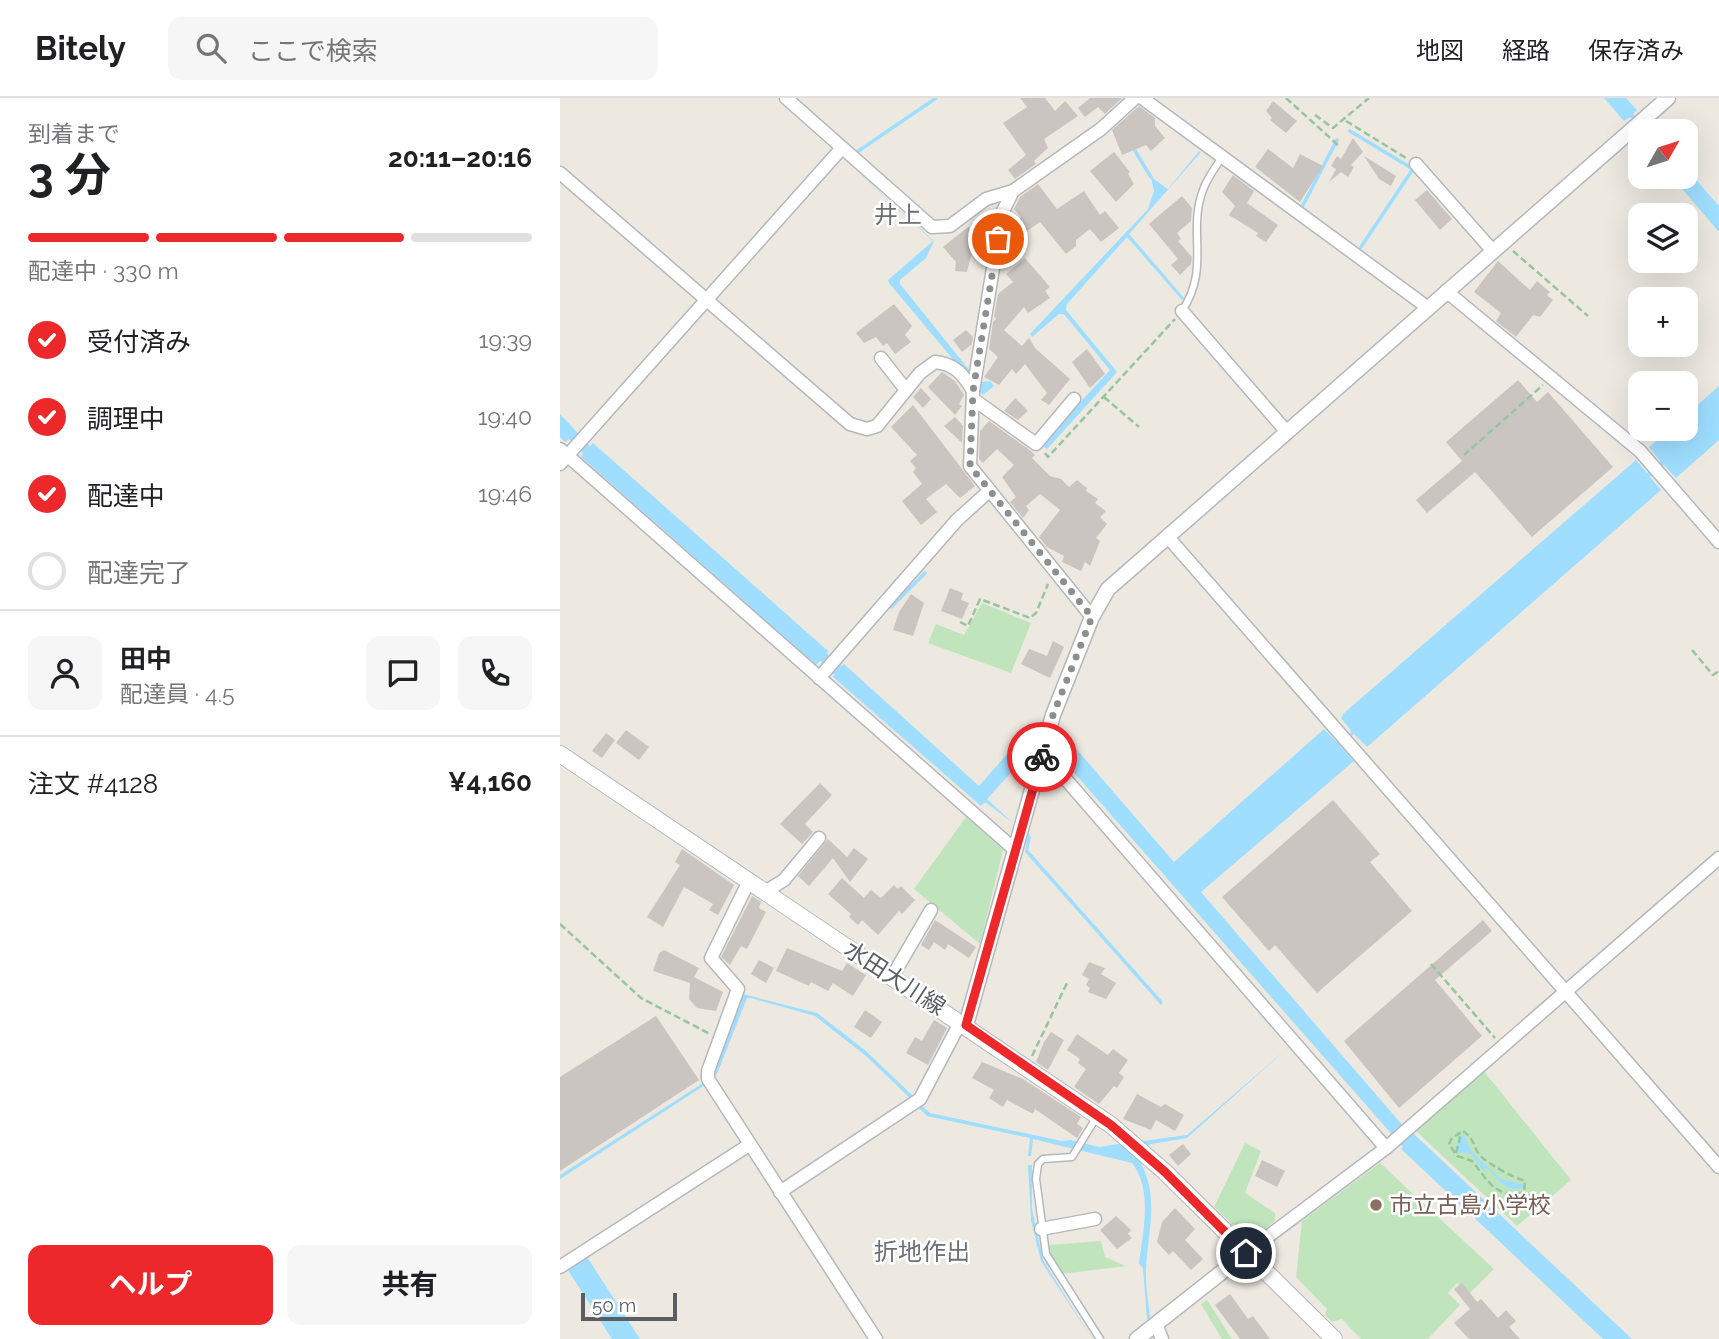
<!DOCTYPE html>
<html lang="ja">
<meta charset="utf-8">
<style>
:root{--surface:#fff;--page:#f6f6f6;--text:#202124;--muted:#757577;--line:#e0e0e0;--accent:#ec282b}
body{margin:0;font-family:Raleway,"Noto Sans JP",sans-serif;background:var(--page);color:var(--text);height:100vh;display:flex;flex-direction:column;font-size:26px;white-space:nowrap}
*{box-sizing:border-box;margin:0}
p{font-size:23px;color:var(--muted)}
.icon{flex:none;width:38px;height:38px;fill:none;stroke:currentColor;stroke-width:2;stroke-linecap:round;stroke-linejoin:round}
.map{position:relative;flex:1;overflow:hidden}
.drawer{display:flex;flex-direction:column;background:var(--surface);width:560px}
.drawer>*{flex:none}
.needle{width:46px;rotate:51deg}
.tools{position:absolute;left:1068px;top:21px;display:grid;gap:14px}
.tools a{display:grid;place-items:center;width:70px;height:70px;border-radius:14px;background:var(--surface);box-shadow:0 7px 28px #0002;font-size:35px}
.scale{position:absolute;left:21px;bottom:18px;width:96px;box-sizing:border-box;padding-left:7px;border:4px solid #595e62;border-top:0;font-size:19px;line-height:24px;white-space:nowrap;color:#595e62;-webkit-text-stroke:5px #fff;paint-order:stroke}
.pin{position:absolute;display:grid;place-items:center;width:60px;height:60px;color:#fff;margin:-30px;border:4px solid #fff;border-radius:50%;box-shadow:0 2px 7px #0007}
.courier{position:absolute;display:grid;place-items:center;width:70px;height:70px;margin:-35px;border:5px solid #ec282b;border-radius:50%;background:#fff;color:#222;box-shadow:0 2px 9px #0007}
.overview em{font-style:normal;font-weight:700}
.overview div{display:flex;flex-direction:column-reverse}
.overview{display:flex;align-items:center;justify-content:space-between;height:119px;padding:0 28px}
h1{font-size:46px;font-weight:700;line-height:52px}
.bar{display:grid;grid-template-columns:repeat(4,1fr);gap:10px 7px;align-content:center;height:84px;padding:0 28px}
.bar i{height:9px;border-radius:5px;background:var(--line)}
.bar .current{background:var(--accent)}
.bar p{grid-column:span 4}
.line{display:flex;align-items:center;gap:18px;padding:0 28px;border-top:2px solid var(--line)}
.line div{flex:1}
.round{display:grid;place-items:center;flex:none;width:74px;height:74px;border-radius:14px;background:var(--page)}
ol{padding:0 28px;list-style:none}
li{display:flex;align-items:center;gap:21px;height:77px}
li p{margin-inline-start:auto}
li .icon{padding:7px;border-radius:50%;background:var(--accent);color:#fff;stroke-width:4}
li:last-child{color:var(--muted)}
li i{width:38px;height:38px;border:4px solid var(--line);border-radius:50%}
.button{display:flex;gap:14px;margin-top:auto;padding:14px 28px}
.button a{flex:1;height:80px;border-radius:14px;background:var(--accent);color:#fff;font-size:28px;font-weight:700;line-height:80px;text-align:center}
.button a+a{background:var(--page);color:var(--text)}
header{display:flex;align-items:center;gap:42px;box-sizing:border-box;height:98px;padding:0 35px;background:var(--surface);border-bottom:2px solid var(--line)}
header strong{font-size:33px}
nav{display:flex;gap:38px;margin-inline-start:auto;font-size:24px}
.search{width:490px;height:63px;background:var(--page);display:flex;align-items:center;gap:18px;box-sizing:border-box;padding:0 24px;border-radius:14px;color:var(--muted);font-size:26px}
main{display:flex;flex:1;min-height:0}
.map>svg:first-child{display:block}
</style>
<header>
<strong>Bitely</strong>
<div class="search"><svg class="icon" aria-label="search" viewBox="0 0 24 24"><circle cx="10" cy="10" r="6"/><path d="M15 15l6 6"/></svg>ここで検索</div>
<nav><a>地図</a><a>経路</a><a>保存済み</a></nav>
</header>
<main>
<section class="drawer">
<div class="overview"><div><h1>3 分</h1><p>到着まで</p></div><em>20:11–20:16</em></div>
<div class="bar"><i class="current"></i><i class="current"></i><i class="current"></i><i></i><p>配達中 · 330 m</p></div>
<ol>
<li><svg class="icon" aria-label="check" viewBox="0 0 24 24"><path d="M5 12l5 5 9-10"/></svg>受付済み<p>19:39</p></li>
<li><svg class="icon" aria-label="check" viewBox="0 0 24 24"><path d="M5 12l5 5 9-10"/></svg>調理中<p>19:40</p></li>
<li><svg class="icon" aria-label="check" viewBox="0 0 24 24"><path d="M5 12l5 5 9-10"/></svg>配達中<p>19:46</p></li>
<li><i></i>配達完了</li>
</ol>
<div class="line" style="height:126px"><a class="round"><svg class="icon" aria-label="person" viewBox="0 0 24 24"><circle cx="12" cy="8" r="4"/><path d="M4 21q1-7 8-7t8 7"/></svg></a><div><b>田中</b><p>配達員 · 4.5</p></div><a class="round"><svg class="icon" aria-label="chat" viewBox="0 0 24 24"><path d="M4 5h16v11H9l-5 4z"/></svg></a><a class="round"><svg class="icon" aria-label="phone" viewBox="0 0 24 24"><path d="M5 4h4l2 5-3 2q2 4 5 5l2-3 5 2v4C11 20 4 13 5 4z"/></svg></a></div>
<div class="line" style="height:91px"><div>注文 #4128</div><b>¥4,160</b></div>
<div class="button"><a>ヘルプ</a><a>共有</a></div>
</section>
<div class="map">
<svg width="1159" height="1241" viewBox="0 0 1159 1241">
<rect width="100%" height="100%" fill="#ede9e1"/>
<g fill="#c0e5bc">
<path d="M422,505L471,525L451,575L368,545L376,526L404,537Z"/>
<path d="M406,719L443,752L420,846L354,791Z"/>
<path d="M923,972L1011,1082L957,1128L855,1032Z"/>
<path d="M685,1045L701,1053L685,1095L715,1115V1123L690,1143L654,1109Z"/>
<path d="M820,1065L934,1171L910,1195L897,1185L888,1195L900,1207L868,1241H801L782,1221L772,1224L765,1217L767,1211L736,1179L742,1123Z"/>
<path d="M541,1143L545,1159L566,1168L501,1176L491,1160L488,1147Z"/>
<path d="M647,1202L672,1241H662L641,1206Z"/>
</g>
<g fill="#9fdeff">
<path d="M1044,0H1066L1077,12L1073,16L1087,33H1082L1070,19L1064,23Z"/>
<path d="M639,53L641,54L569,136L625,201L622,202L567,139L507,206L506,212L557,274L487,351L481,347L550,272L504,216H499L472,239L470,236L588,111L594,93L591,79L608,91Z"/>
<path d="M280,58L374,143L366,160L340,182V186L410,273L421,284L430,283L434,288L423,297L329,185L328,182L373,143Z"/>
<path d="M1125,69L1159,108V134L1112,79H1125Z"/>
<path d="M1159,288V342L1116,380L1104,367L1090,379L1101,392L807,649L794,636L790,638L791,633L781,620L784,615L1076,362L1087,375L1100,363L1089,349L1111,331H1125V318Z"/>
<path d="M0,316L30,348L33,345L268,553L267,556L282,568L284,566L419,688L463,638L473,639L481,632L496,636L500,641L505,638L614,764L764,631L778,645L780,644L781,649L794,663L641,794L851,1037L854,1036L1072,1241H1043L841,1051L843,1049L495,653L497,650L493,645L475,644L470,654L427,701L453,725L425,704L421,708L273,579L274,576L260,563L256,567L21,359L23,355L9,341L5,344L0,339Z"/>
<path d="M468,735L471,739L468,752L603,904L601,907L465,754Z"/>
<path d="M183,896L257,915L306,953L353,998L351,1001L306,958L255,918L191,900H187L157,976L154,975Z"/>
<path d="M731,947L627,1040L591,1046L577,1058C601,1098 588,1129 586,1171C585,1187 589,1205 590,1221H587L583,1171L579,1165C583,1134 593,1092 572,1065L473,1041L471,1058H468L470,1040L367,1018L358,1009L361,1007L370,1015L502,1043L511,1042L539,1049L565,1045L572,1052L583,1043L627,1037Z"/>
<path d="M143,985L145,987L0,1081V1077Z"/>
<path d="M904,1037L911,1053L941,1081L963,1086V1090C948,1095 938,1083 929,1071L923,1072L911,1056L895,1054L899,1038Z"/>
<path d="M468,1067H472V1111L483,1162L532,1241L481,1163L471,1122Z"/>
<path d="M27,1159L80,1241H52L8,1172Z"/>
</g>
<g fill="none" stroke-linecap="round" stroke-linejoin="round">
<g stroke="#9fdeff" stroke-width="3.5">
<path d="M790,33L853,71L801,149"/>
<path d="M575,53L591,79"/>
<path d="M297,54L376,0"/>
<path d="M742,109L777,42"/>
<path d="M331,509L365,475"/>
</g>
</g>
<g fill="#cac5c0">
<path d="M460,0H485L495,13L505,3L518,18L484,41L488,50L474,63L476,66L455,81L448,72L466,57L443,25L467,9Z"/>
<path d="M530,0H562L545,16L538,9L525,19L518,10Z"/>
<path d="M713,3L737,23L726,35L710,22L712,20L706,13Z"/>
<path d="M579,8L595,20V28L605,40L591,53L586,47L562,57L552,32Z"/>
<path d="M793,40L803,54L791,67L794,69L788,79L781,74L769,84L776,71L771,68L777,58L781,61Z"/>
<path d="M708,51L733,70L740,56L763,68L740,104L695,69Z"/>
<path d="M554,54L570,74L568,76L574,86L556,104L530,73Z"/>
<path d="M804,58L836,78L831,88L819,81Z"/>
<path d="M673,77L694,93L687,105L718,127L706,144L696,138L698,135L669,117L675,108L662,94Z"/>
<path d="M478,86L497,111L524,93L540,117L545,113L559,130L541,144L530,131L516,142V148L506,156L480,124L454,142L448,135L449,128L461,119L454,111L460,99Z"/>
<path d="M867,92L892,121L880,132L855,102Z"/>
<path d="M622,98L632,110L631,123L617,135L621,141L618,143L632,159L631,166L620,177L611,167L618,161L589,126Z"/>
<path d="M422,125L430,133L424,141L428,146L426,157L419,163L412,154L407,174L395,173L396,164L383,149L408,129L415,130Z"/>
<path d="M465,160L490,189L485,193L490,200L468,215L464,209L444,232L462,248L469,240L475,250L510,281L489,307L481,302L487,295L465,266L456,276L452,271L439,287L424,279L438,259L429,251L433,224L436,221L434,218L438,196L453,184L446,176Z"/>
<path d="M938,163L970,192L977,183L990,194L987,197L993,202L980,219L973,217L956,239L936,223L941,215L914,194Z"/>
<path d="M334,206L352,228L345,237L351,244L335,256L327,245L323,248L316,239L304,245L296,235Z"/>
<path d="M406,232L413,239L412,246L402,254L393,242Z"/>
<path d="M527,251L545,276L530,290L512,264Z"/>
<path d="M382,274L395,283L404,297L399,306L402,308L395,317L368,289Z"/>
<path d="M958,282L977,304L988,294L1053,369L972,439L915,374L867,415L856,402L902,363L886,344Z"/>
<path d="M361,290L371,301L363,310L353,299Z"/>
<path d="M455,300L468,313L458,322L444,313Z"/>
<path d="M353,307L415,388L400,400L386,386L366,401L377,414L361,427L342,403L362,386L353,374L356,370L350,363L357,357L331,329Z"/>
<path d="M395,319L403,328L402,345L384,328Z"/>
<path d="M429,323L471,353L475,357L472,360L490,378L501,381L509,389L517,382L527,390L526,393L538,401L535,405L546,413L540,419L547,426L536,440L540,443L530,468L525,464L521,473L502,464L504,458L487,449L479,439L500,412L480,396L466,408L469,412L463,420L450,404L456,399L442,379L454,367L437,351L423,365L419,361L420,333Z"/>
<path d="M390,490L403,495L401,502L409,505L402,521L381,513Z"/>
<path d="M351,496L364,505L353,538L333,532L339,514Z"/>
<path d="M493,543L504,549L490,580L461,566L469,551L487,558Z"/>
<path d="M66,632L89,649L79,662L56,645Z"/>
<path d="M46,635L55,642L42,660L32,653Z"/>
<path d="M260,685L272,697L245,726L253,734L242,746L220,726Z"/>
<path d="M773,702L820,756L810,764L852,813L757,895L715,847L709,853L662,799Z"/>
<path d="M268,741L287,759L294,750L308,761L290,784L273,760L249,788L238,778Z"/>
<path d="M122,751L174,787L158,817L149,812L153,806L124,789L103,829L87,819L120,767L115,764Z"/>
<path d="M282,780L304,800L311,792L321,800L334,787L338,791L341,788L355,802L342,816L339,813L318,837L302,822L298,827L289,819L291,816L268,796Z"/>
<path d="M192,798L201,804L199,810L206,814L187,851L181,848L170,867L161,859Z"/>
<path d="M375,822L416,849L409,860L388,846L385,852L374,844L369,852L361,847Z"/>
<path d="M923,822L932,833L875,882L922,938L839,1010L784,943Z"/>
<path d="M227,850L282,873L287,865L306,877L293,898L273,885L268,893L251,884L249,888L216,873Z"/>
<path d="M104,852L139,870L134,879L163,894L156,913L137,910L129,901L130,885L93,873L99,855Z"/>
<path d="M199,862L214,870L206,885L191,876Z"/>
<path d="M529,864L545,870L541,876L556,885L546,901L528,894L530,890L526,887L529,881L522,877Z"/>
<path d="M305,912L322,924L311,940L294,929Z"/>
<path d="M96,918L139,982L0,1073V979Z"/>
<path d="M374,922L387,930L368,967L346,955L355,939L362,943Z"/>
<path d="M491,934L504,942L488,972L476,964L484,944Z"/>
<path d="M517,936L548,957L553,951L568,962L559,975L564,979L557,990L554,988L539,1006L514,989L526,971L518,965L520,961L507,952Z"/>
<path d="M422,964L463,981L521,1019L517,1026L523,1030L517,1040L475,1011L473,1016L447,1002L443,1009L429,1000L434,992L412,980Z"/>
<path d="M577,996L601,1009L605,1006L624,1017L615,1033L596,1022L591,1032L563,1021Z"/>
<path d="M623,1046L631,1056L618,1068L609,1057Z"/>
<path d="M702,1062L725,1073L717,1089L695,1078Z"/>
<path d="M615,1110L635,1131L625,1142L643,1161L631,1172L613,1153L609,1157L597,1144L602,1124Z"/>
<path d="M556,1118L571,1132L568,1136L572,1140L557,1151L540,1132Z"/>
<path d="M902,1185L917,1204L921,1201L938,1220L946,1212L956,1223L949,1229L960,1241H909L894,1225L910,1211L894,1191Z"/>
<path d="M670,1196L688,1221L693,1218L710,1241H680L655,1207Z"/>
</g>
<g fill="none" stroke-linecap="round" stroke-linejoin="round">
<defs>
<g id="service">
<path d="M622,213C651,169 627,134 643,92C647,80 656,69 662,59"/>
<path d="M536,1020L512,1059L483,1061L478,1066L476,1081L486,1156L540,1241"/>
</g>
<g id="minor">
<path d="M226,0L372,129L390,128L426,101L453,93L541,31L575,0"/>
<path d="M582,0L867,209"/>
<path d="M856,66L932,152"/>
<path d="M0,75L290,326L307,331L317,328L360,275L375,264C395,266 403,276 413,293"/>
<path d="M453,93L442,115L413,293L410,368L532,519"/>
<path d="M886,193L1080,353L1159,444"/>
<path d="M622,213L726,333"/>
<path d="M321,260L346,292"/>
<path d="M413,301L476,346L514,301"/>
<path d="M0,351L454,751"/>
<path d="M0,366L281,51"/>
<path d="M607,438L1159,1069"/>
<path d="M259,580L397,422L428,394"/>
<path d="M483,655L826,1050"/>
<path d="M189,783L151,860L178,891L148,973V981L316,1241"/>
<path d="M205,794L224,782L259,740"/>
<path d="M332,879L371,812"/>
<path d="M220,1094L360,1001L401,923"/>
<path d="M481,1131L535,1121"/>
<path d="M686,1155L826,1050L1159,760"/>
<path d="M0,1169L189,1047"/>
<path d="M596,1226L602,1241"/>
</g>
<g id="tertiary">
<path d="M406,927L493,617L532,519L548,491L1108,0"/>
<path d="M577,1241L686,1155"/>
</g>
<path id="secondary" d="M0,656L551,1027L605,1074L774,1241"/>
</defs>
<use href="#service" stroke="#b4b8bc" stroke-width="9"/>
<use href="#minor" stroke="#b4b8bc" stroke-width="15"/>
<use href="#tertiary" stroke="#b4b8bc" stroke-width="17"/>
<use href="#secondary" stroke="#b3b7bc" stroke-width="18"/>
<g stroke="#95c69f" stroke-width="2.5" stroke-dasharray="7 3.5" stroke-linecap="butt">
<path d="M726,0L779,48"/>
<path d="M755,17L773,30L809,0"/>
<path d="M786,23L846,60"/>
<path d="M953,153L1028,218"/>
<path d="M544,299L579,329"/>
<path d="M485,355L488,359L615,221"/>
<path d="M904,357L983,287"/>
<path d="M400,524L408,528L420,501L470,520L476,515L488,486"/>
<path d="M1132,552L1153,577L1159,573"/>
<path d="M0,826L81,900L150,936"/>
<path d="M871,866L935,940"/>
<path d="M472,958L507,885"/>
<path d="M903,1033C913,1040 913,1046 918,1055C924,1064 954,1080 965,1083L964,1094C936,1102 927,1081 912,1063L897,1058L889,1046L892,1040Z"/>
<path d="M896,1055L900,1040L897,1035"/>
</g>
<use href="#service" stroke="#fff" stroke-width="6"/>
<use href="#minor" stroke="#fff" stroke-width="12"/>
<use href="#tertiary" stroke="#fff" stroke-width="14"/>
<use href="#secondary" stroke="#fff" stroke-width="16"/>
</g>
<g fill="none" stroke-linecap="round" stroke-linejoin="round">
<path stroke="#8d8f8e" stroke-width="7" stroke-dasharray="0 12.6" d="M438,141L413,293L410,368L532,519L493,617L482,659"/>
<path stroke="#ec282b" stroke-width="9" d="M482,659L406,927L551,1027L605,1074L686,1155"/>
</g>
<circle fill="#8d6e63" stroke="#fff" stroke-width="2.5" cx="816" cy="1107" r="7"/>
<g text-anchor="middle" stroke-width="5" stroke-linejoin="round" paint-order="stroke">
<g font-size="23" fill="#595e62" stroke="#fff">
<text transform="translate(335 880) rotate(33)" y="8">水田大川線</text>
</g>
<g font-size="23" fill="#785e54" stroke="#fff" text-anchor="start">
<text x="830" y="1115">市立古島小学校</text>
</g>
<g font-size="24" fill="#6a7074" stroke="#fff">
<text x="338" y="125">井上</text>
<text x="362" y="1162">折地作出</text>
</g>
</g>
</svg>
<div class="tools">
<a><svg class="needle" viewBox="-14 -14 28 28"><path d="M0-13l5 13h-10z" fill="#e53935"/><path d="M0 13l5-13h-10z" fill="#757577"/></svg></a>
<a><svg class="icon" aria-label="layers" viewBox="0 0 24 24"><path d="M12 4l9 5-9 5-9-5zM3 14l9 5 9-5"/></svg></a>
<a>+</a>
<a>−</a>
</div>
<div class="scale">50 m</div>
<div class="pin" style="left:438px;top:141px;background:#ea580c"><svg class="icon" aria-label="bag" viewBox="0 0 24 24"><path d="M5 8h14l-1 12H6zM9 8a3 3 0 0 1 6 0"/></svg></div>
<div class="pin" style="left:686px;top:1155px;background:#1f2937"><svg class="icon" aria-label="home" viewBox="0 0 24 24"><path d="M3 11l9-7 9 7M6 9v11h12V9"/></svg></div>
<div class="courier" style="left:482px;top:659px"><svg class="icon" aria-label="bike" viewBox="0 0 24 24"><circle cx="6" cy="16" r="4"/><circle cx="18" cy="16" r="4"/><path d="M6 16l4-8h5l3 8M10 8l3 8H6M13 5h3"/></svg></div>
</div>
</main>
